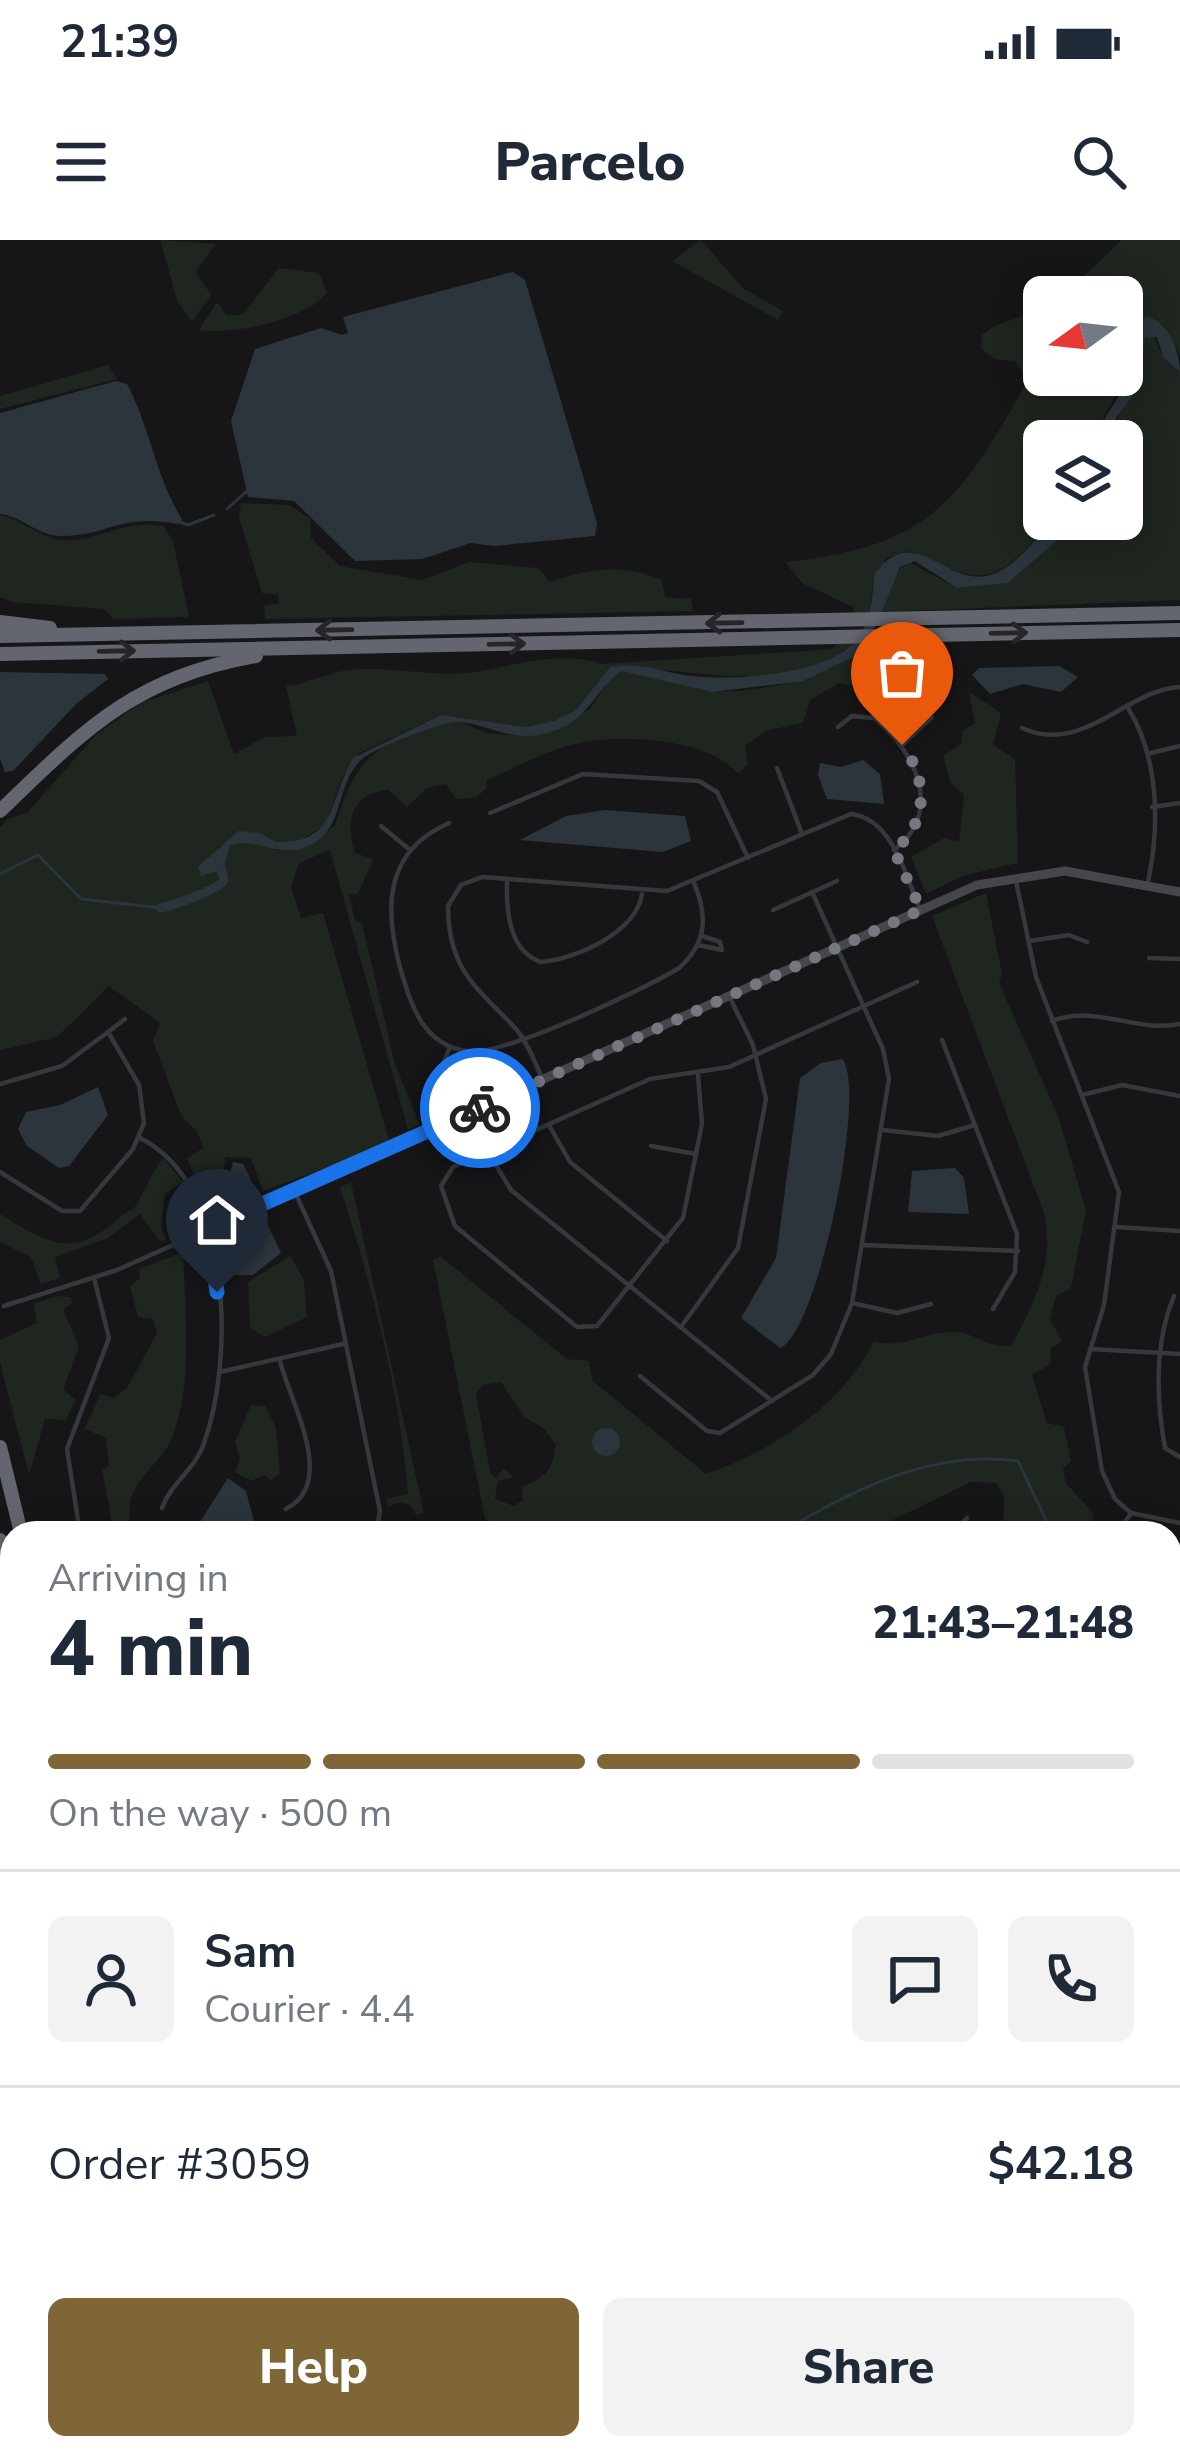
<!DOCTYPE html>
<meta charset="utf-8">
<style>
:root{--surface:#fff;--page:#f2f2f3;--text:#1f2937;--muted:#747a83;--line:#e0e1e3;--accent:#7e6636}
body{margin:0;font-family:"Nunito Sans",sans-serif;background:var(--page);color:var(--text);height:100vh;display:flex;flex-direction:column;font-size:45px;white-space:nowrap}
*{box-sizing:border-box;margin:0}
p{font-size:39px;color:var(--muted)}
.icon{flex:none;width:66px;height:66px;fill:none;stroke:currentColor;stroke-width:2;stroke-linecap:round;stroke-linejoin:round}
.map{position:relative;flex:1;overflow:hidden}
.panel{position:absolute;left:0px;top:1281px;width:1182px;height:939px;display:flex;flex-direction:column;background:var(--surface);border-radius:36px 36px 0 0;box-shadow:0 6px 30px #0003}
.panel>*{flex:none}
.needle{width:78px;rotate:255deg}
.tools{position:absolute;left:1023px;top:36px;display:grid;gap:24px}
.tools a{display:grid;place-items:center;width:120px;height:120px;border-radius:18px;background:var(--surface);box-shadow:0 6px 30px #0003;font-size:60px}
.pin{position:absolute;display:grid;place-items:center;width:102px;height:102px;color:#fff;margin:-123px -51px;border-radius:50% 50% 50% 0;rotate:-45deg;box-shadow:0 0 12px #0007}
.pin .icon{rotate:45deg}
.courier{position:absolute;display:grid;place-items:center;width:120px;height:120px;margin:-60px;border:9px solid #1a73e8;border-radius:50%;background:#fff;color:#222;box-shadow:0 3px 15px #0007}
.overview em{font-style:normal;font-weight:800}
.overview div{display:flex;flex-direction:column-reverse}
.overview{display:flex;align-items:center;justify-content:space-between;height:204px;padding:0 48px}
h1{font-size:78px;font-weight:800;line-height:90px}
.bar{display:grid;grid-template-columns:repeat(4,1fr);gap:18px 12px;align-content:center;height:144px;padding:0 48px}
.bar i{height:15px;border-radius:9px;background:var(--line)}
.bar .selected{background:var(--accent)}
.bar p{grid-column:span 4}
.line{display:flex;align-items:center;gap:30px;padding:0 48px;border-top:3px solid var(--line)}
.line div{flex:1}
.round{display:grid;place-items:center;flex:none;width:126px;height:126px;border-radius:18px;background:var(--page)}
.primary-button{display:flex;gap:24px;margin-top:auto;padding:24px 48px}
.primary-button a{flex:1;height:138px;border-radius:18px;background:var(--accent);color:#fff;font-size:48px;font-weight:800;line-height:138px;text-align:center}
.primary-button a+a{background:var(--page);color:var(--text)}
.status{display:flex;justify-content:space-between;align-items:center;height:84px;padding:0 60px;background:var(--surface);direction:ltr}
.status svg{height:33px;fill:currentColor}
header{display:flex;justify-content:space-between;align-items:center;height:156px;padding:0 48px;background:var(--surface);font-size:54px;font-weight:800}
.map>svg:first-child{display:block}
</style>
<div class="status"><b>21:39</b><svg viewBox="0 0 49 12"><path d="M0 12V9h3v3zM5 12V6h3v6zM10 12V3h3v9zM15 12V0h3v12zM26 1h20v11H26zM47 4h2v5h-2z"/></svg></div>
<header><svg class="icon" aria-label="menu" viewBox="0 0 24 24"><path d="M4 6h16M4 12h16M4 18h16"/></svg>Parcelo<svg class="icon" aria-label="search" viewBox="0 0 24 24"><circle cx="10" cy="10" r="6"/><path d="M15 15l6 6"/></svg></header>
<div class="map">
<svg width="1180" height="2219" viewBox="0 0 1180 2219">
<rect width="100%" height="100%" fill="#161618"/>
<g fill="#1e261f" fill-rule="evenodd">
<path d="M160,0L216,4L196,32L211,55L192,82L178,63Z"/>
<path d="M701,0L744,49L783,71L778,80L672,21Z"/>
<path d="M1122,0H1180V115L1163,85L1130,100C1135,148 1101,161 1098,201H1044V279H1055C1027,303 1006,346 962,333C944,328 928,316 909,311L886,318L873,343L870,373H855L853,367L802,343L785,322C931,307 961,259 1028,140L1015,121L995,119L981,108L982,95C999,80 1024,78 1044,67V135H1122V57H1062Z"/>
<path d="M279,28L319,33L327,53C305,80 233,95 199,90L217,62L226,75H242Z"/>
<path d="M1152,93L1163,117L1180,132V360L881,372L897,332L909,322L957,348L1008,343L1082,279H1122V201H1110L1111,191L1143,130V102Z"/>
<path d="M108,125L117,139L0,169V156Z"/>
<path d="M241,263L289,265L310,278L311,298L340,326L422,340L469,322L538,328L550,342C590,328 623,323 662,340L665,357L691,359L693,371L265,379L264,366L279,363L278,355L262,353L239,277Z"/>
<path d="M0,275C26,281 42,302 70,300C103,298 129,279 163,286L173,301L189,377L114,379L104,369L12,362L0,357Z"/>
<path d="M837,403H854C790,460 684,426 610,427L576,470L554,481L526,487L441,475L360,513L343,535L326,584L296,603L276,602L260,593L219,606L213,618L223,622L231,604L259,601L276,610L293,611L335,586C359,509 378,504 455,480L487,493L526,496L589,470L610,439L622,431C650,431 677,445 705,450C747,457 838,438 864,403L917,414L928,435L900,456L839,443L810,460L803,483L768,490L745,505L748,525L738,533C704,497 623,494 575,504C546,510 515,528 487,540L486,549L475,558L456,559L446,544L427,548L407,567L389,550C353,552 344,580 355,613L373,619L358,654L349,655L355,680L362,684L395,824L420,885L408,889L330,610L299,623L291,647L301,678L323,673L390,904L263,951L251,918L225,917L224,938L201,949L187,919L203,908L198,893L181,875L153,801L160,783L109,746L57,797L0,810V588L7,579L27,573L96,495L140,463L208,441L234,514L265,497L297,496L286,446C308,444 328,432 349,430C393,425 438,439 482,431C522,423 563,411 603,424L833,409Z"/>
<path d="M969,452L1001,473L993,505L1015,519L1018,623L965,635L926,654L911,617L944,598L959,602L964,555L950,542L943,516L961,504L963,490L975,483Z"/>
<path d="M986,653L1002,734L999,743L1058,876L1086,970L1071,1048L1056,1056L1050,1080L1062,1101L1051,1108L1050,1124L1032,1135L1047,1183L1064,1187L1071,1221L1063,1229L1066,1243L1094,1274L1089,1293H1003L1004,1256L996,1243L971,1242L866,1293H655L659,1291L634,1287L637,1293H488L433,1020L440,1016L567,1119L589,1121L592,1140L706,1234C772,1211 843,1165 874,1101C903,1110 925,1091 954,1092C975,1092 989,1110 1012,1105C1035,1060 1055,1024 1044,973L932,676ZM501,1142L524,1177L543,1188L556,1204C553,1230 546,1237 522,1247L523,1260L514,1266L495,1259L498,1241L514,1237L504,1229L495,1238L490,1232L476,1154L483,1145Z"/>
<path d="M163,918L183,942L165,954L161,985L166,1000L160,1002L140,974L106,999L55,1017L60,1038L41,1044L31,1017L0,1002V974C48,1003 72,1021 119,978C123,973 130,972 135,967C140,961 152,932 163,918Z"/>
<path d="M351,942L424,1273L416,1275L411,1266L400,1262L388,1267L386,1259L408,1254C400,1151 372,1046 340,947Z"/>
<path d="M183,1012C185,1068 193,1143 173,1195C159,1231 124,1238 130,1283L143,1293H114L102,1230L109,1225L106,1198L85,1189L100,1154L114,1158L127,1148L157,1093L153,1079L138,1077L130,1046L140,1038L139,1029Z"/>
<path d="M290,1016L304,1040L307,1077L265,1097L250,1088L248,1042Z"/>
<path d="M56,1056L70,1057L73,1063L63,1069L79,1107L63,1149L75,1160L66,1180L45,1179L29,1235L0,1122V1100L37,1083L34,1064Z"/>
<path d="M251,1165L265,1166L276,1188L280,1234L271,1240L264,1235L251,1241L235,1232L240,1219L235,1202Z"/>
<path d="M1180,1318V1384L1171,1390L1180,1391V1406L1170,1405V1319Z"/>
<path d="M0,1385L12,1431V1769L0,1774Z"/>
<path d="M1180,1509V1581H1170L1172,1519Z"/>
<path d="M1170,1592H1180V1699L1170,1705Z"/>
<path d="M1180,1709V1775L1170,1780V1713Z"/>
<path d="M12,1808V1982L0,1985V1810Z"/>
<path d="M1170,1931L1180,1966V2011L1170,2016Z"/>
<path d="M1170,2055L1180,2087V2154L1170,2157Z"/>
<path d="M81,2208H195V2217L43,2219Z"/>
<path d="M525,2208H617L619,2219H511Z"/>
<path d="M673,2208H789L791,2219H675Z"/>
</g>
<g fill="#2c353c">
<path d="M513,32L525,40L597,283L595,296L494,306L470,303L422,319L355,321L294,261L248,257L231,181L255,109L321,88L342,95L348,93L343,77Z"/>
<path d="M1147,77C1168,80 1180,113 1180,132L1163,117L1157,97L1145,98L1138,148L1116,178L1110,201H1098C1100,177 1119,161 1128,139C1135,120 1127,101 1134,81Z"/>
<path d="M116,141L127,144C150,187 156,238 182,279L178,284C119,273 108,296 62,296C37,296 24,277 0,274V173Z"/>
<path d="M1055,279H1082L1008,343L957,348L915,321L900,327L875,388L855,416L803,441L712,452L622,431C598,446 591,474 563,487C517,508 497,486 460,482C444,480 381,506 366,516C331,541 350,594 301,609C275,616 257,598 230,605L223,629L201,636L198,627L238,591L260,593L276,602C339,603 328,560 353,518L441,475L526,487L554,481L576,470L610,427C639,422 656,430 684,435C726,442 836,436 860,395C874,373 871,356 875,333C917,279 947,351 993,334C1019,325 1035,297 1055,279Z"/>
<path d="M1059,426L1078,437L1061,452L1023,444L990,454L972,435L979,428Z"/>
<path d="M0,432L105,434L108,439L76,464L13,531L5,532L0,519Z"/>
<path d="M863,520L880,534L884,564L827,559L818,535L820,523L841,527Z"/>
<path d="M605,570L685,576L691,601L663,612L520,600L566,576Z"/>
<path d="M842,819C868,845 819,1092 780,1108L741,1078L776,1018L800,838L821,823Z"/>
<path d="M98,847L108,875L69,926L59,928L27,906L18,889L26,872L60,865Z"/>
<path d="M233,922L243,924L256,950L216,971L207,950L228,941Z"/>
<path d="M955,928L964,938L969,974L908,972L912,931Z"/>
<path d="M264,977L281,1013L253,1035H232L224,995Z"/>
<circle cx="606" cy="1202" r="14"/>
<path d="M228,1238L246,1251L257,1293H193Z"/>
</g>
<g fill="none" stroke-linecap="round" stroke-linejoin="round">
<g stroke="#2c353c" stroke-width="3">
<path d="M227,269L247,251"/>
<path d="M180,282L188,285L214,275"/>
<path d="M0,634L38,615L81,659L161,668"/>
<path d="M780,1293C852,1250 932,1209 1018,1221L1052,1293"/>
<path d="M0,1545L12,1541"/>
<path d="M658,2219L664,2208"/>
</g>
<path stroke="#2c353c" stroke-width="9" d="M161,668C175,665 216,650 224,641L220,622"/>
<g stroke="#37383d" stroke-width="4.5">
<path d="M1128,468C1159,518 1160,585 1148,642"/>
<path d="M838,487L852,476L874,478C915,511 945,571 894,610"/>
<path d="M1022,488C1083,516 1125,450 1180,447"/>
<path d="M902,505L932,477"/>
<path d="M1151,513L1180,506"/>
<path d="M777,528L802,594"/>
<path d="M1152,567L1180,563"/>
<path d="M490,573L583,534L699,541L717,552L748,618"/>
<path d="M449,583C383,612 384,670 401,731C412,767 423,804 466,811C500,818 645,749 679,728C707,703 708,676 694,643"/>
<path d="M381,586L410,610"/>
<path d="M507,639C506,668 508,711 541,722C577,719 636,692 642,654"/>
<path d="M1016,641L1036,737L1119,952L1104,1065L1085,1127L1102,1231L1115,1259L1131,1273L1180,1283"/>
<path d="M773,670L837,641"/>
<path d="M1029,701L1069,695L1087,702"/>
<path d="M698,705L722,710L720,702L702,696"/>
<path d="M1149,718L1180,719"/>
<path d="M1052,781C1097,764 1135,793 1180,784"/>
<path d="M108,792L125,779"/>
<path d="M942,800L1017,994L1015,1032L993,1069"/>
<path d="M439,834L450,807"/>
<path d="M698,835L702,884L683,978L597,1086L577,1087L455,986L441,946L453,927L650,839L729,827L917,742"/>
<path d="M543,840C535,823 528,803 516,789C478,748 448,731 448,666L461,645L482,637L667,651L851,574C893,579 905,635 920,669"/>
<path d="M0,844L62,826L108,792L139,845L144,883L133,909L80,971H62L0,932"/>
<path d="M1082,855L1122,845L1180,856"/>
<path d="M549,885L570,922L667,1001"/>
<path d="M883,890L938,896L975,885"/>
<path d="M140,898C233,944 235,1120 203,1206C194,1230 171,1243 162,1268"/>
<path d="M651,906L696,914"/>
<path d="M488,912L511,950L772,1161"/>
<path d="M294,950L331,1031L380,1271L376,1293"/>
<path d="M1117,987L1180,991"/>
<path d="M863,1005L1018,1011"/>
<path d="M1174,1056C1154,1104 1156,1158 1165,1208L1180,1217"/>
<path d="M852,1063L897,1073L931,1064"/>
<path d="M4,1066L117,1030L396,905"/>
<path d="M681,1087L738,1008L766,859L753,805L729,756"/>
<path d="M1090,1109L1180,1114"/>
<path d="M280,1121C290,1162 338,1243 286,1269"/>
<path d="M220,1132L343,1104"/>
<path d="M640,1136L707,1191L720,1193L813,1135L831,1114L852,1063L889,839L883,809L812,652"/>
<path d="M80,1293L67,1209L109,1098L94,1038"/>
<path d="M953,1293L967,1278"/>
<path d="M1118,1293L1131,1273"/>
<path d="M1170,1447V1469"/>
<path d="M972,2208L976,2219"/>
<path d="M1134,2219L1180,2206"/>
</g>
<g stroke="#45474d" stroke-width="9">
<path d="M396,905L977,645L1065,631L1180,652"/>
<path d="M1170,1587L1180,1586"/>
<path d="M0,1796L12,1793"/>
<path d="M1170,2166L1180,2163"/>
<path d="M983,2219L1022,2208"/>
</g>
<g stroke="#63666e" stroke-width="14">
<path d="M0,382L50,388"/>
<path d="M0,396L1180,373"/>
<path d="M0,414L1180,390"/>
<path d="M0,571C86,488 134,438 256,416"/>
<path d="M0,1207L21,1293"/>
<path d="M0,1300L12,1346"/>
<path d="M226,2208L227,2219"/>
<path d="M236,2208L239,2219"/>
<path d="M257,2208L260,2219"/>
<path d="M392,2208L403,2219"/>
<path d="M411,2208L420,2219"/>
<path d="M296,2219L307,2208"/>
</g>
</g>
<defs><path id="oneway-shaft" d="M-6 0H5M1.5-3L5.5 0L1.5 3" fill="none" stroke-width="1.6" stroke-linecap="round" stroke-linejoin="round" transform="scale(3)"/></defs>
<g stroke="#26262a">
<use href="#oneway-shaft" transform="translate(724 383) rotate(179)"/>
<use href="#oneway-shaft" transform="translate(334 390) rotate(179)"/>
<use href="#oneway-shaft" transform="translate(1009 393) rotate(-1)"/>
<use href="#oneway-shaft" transform="translate(507 404) rotate(-1)"/>
<use href="#oneway-shaft" transform="translate(117 411) rotate(-1)"/>
</g>
<g fill="none" stroke-linecap="round" stroke-linejoin="round">
<path stroke="#757880" stroke-width="12" stroke-dasharray="0 21.6" d="M480,868L921,670L894,610C929,583 928,538 902,505"/>
<path stroke="#1a73e8" stroke-width="15" d="M217,1052L208,988L480,868"/>
</g>
</svg>
<div class="tools">
<a><svg class="needle" viewBox="-14 -14 28 28"><path d="M0-13l5 13h-10z" fill="#e53935"/><path d="M0 13l5-13h-10z" fill="#747a83"/></svg></a>
<a><svg class="icon" aria-label="layers" viewBox="0 0 24 24"><path d="M12 4l9 5-9 5-9-5zM3 14l9 5 9-5"/></svg></a>
</div>
<div class="pin" style="left:902px;top:505px;background:#ea580c"><svg class="icon" aria-label="bag" viewBox="0 0 24 24"><path d="M5 8h14l-1 12H6zM9 8a3 3 0 0 1 6 0"/></svg></div>
<div class="pin" style="left:217px;top:1052px;background:#1f2937"><svg class="icon" aria-label="home" viewBox="0 0 24 24"><path d="M3 11l9-7 9 7M6 9v11h12V9"/></svg></div>
<div class="courier" style="left:480px;top:868px"><svg class="icon" aria-label="bike" viewBox="0 0 24 24"><circle cx="6" cy="16" r="4"/><circle cx="18" cy="16" r="4"/><path d="M6 16l4-8h5l3 8M10 8l3 8H6M13 5h3"/></svg></div>
<section class="panel">
<div class="overview"><div><h1>4 min</h1><p>Arriving in</p></div><em>21:43–21:48</em></div>
<div class="bar"><i class="selected"></i><i class="selected"></i><i class="selected"></i><i></i><p>On the way · 500 m</p></div>
<div class="line" style="height:216px"><a class="round"><svg class="icon" aria-label="person" viewBox="0 0 24 24"><circle cx="12" cy="8" r="4"/><path d="M4 21q1-7 8-7t8 7"/></svg></a><div><b>Sam</b><p>Courier · 4.4</p></div><a class="round"><svg class="icon" aria-label="chat" viewBox="0 0 24 24"><path d="M4 5h16v11H9l-5 4z"/></svg></a><a class="round"><svg class="icon" aria-label="phone" viewBox="0 0 24 24"><path d="M5 4h4l2 5-3 2q2 4 5 5l2-3 5 2v4C11 20 4 13 5 4z"/></svg></a></div>
<div class="line" style="height:156px"><div>Order #3059</div><b>$42.18</b></div>
<div class="primary-button"><a>Help</a><a>Share</a></div>
</section>
</div>
